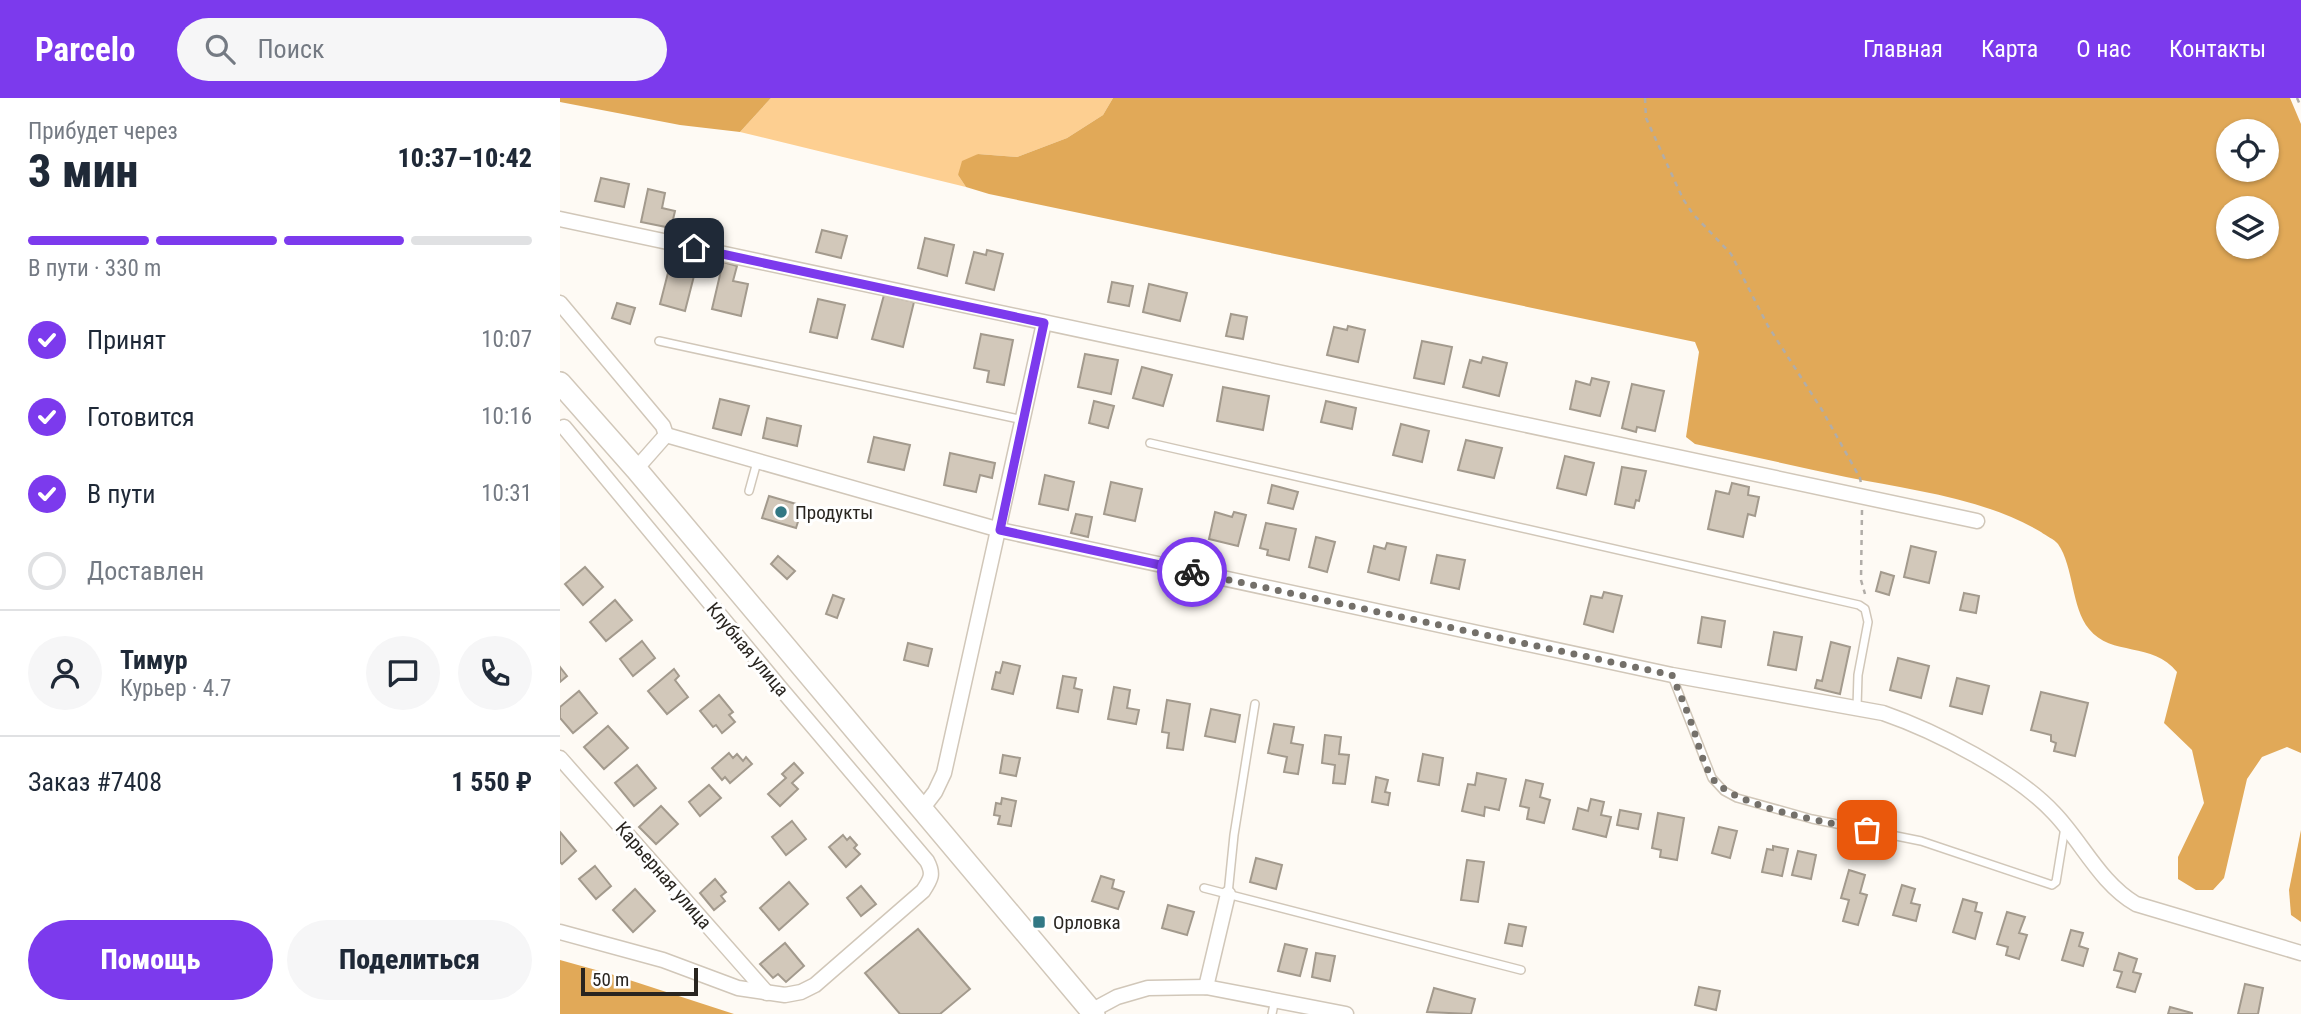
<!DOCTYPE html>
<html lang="ru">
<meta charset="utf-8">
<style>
:root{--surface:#fff;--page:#f6f6f7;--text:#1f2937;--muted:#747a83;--line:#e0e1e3;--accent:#7c3aed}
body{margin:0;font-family:"Roboto Condensed",sans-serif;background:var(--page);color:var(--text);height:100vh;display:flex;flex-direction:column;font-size:26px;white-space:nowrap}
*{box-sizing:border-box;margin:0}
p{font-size:23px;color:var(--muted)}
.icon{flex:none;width:38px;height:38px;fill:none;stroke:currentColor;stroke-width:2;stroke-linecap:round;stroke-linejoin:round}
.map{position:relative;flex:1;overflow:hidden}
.drawer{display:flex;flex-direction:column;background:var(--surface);width:560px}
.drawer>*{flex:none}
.controls{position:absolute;left:1656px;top:21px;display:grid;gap:14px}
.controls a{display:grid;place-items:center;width:63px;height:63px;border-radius:50%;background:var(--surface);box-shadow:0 2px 5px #0004;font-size:35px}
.scale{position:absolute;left:21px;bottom:18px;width:117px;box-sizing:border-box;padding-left:7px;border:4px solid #292520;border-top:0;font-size:19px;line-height:24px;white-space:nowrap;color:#292520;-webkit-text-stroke:5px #fff;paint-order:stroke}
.pin{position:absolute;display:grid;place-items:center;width:60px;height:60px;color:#fff;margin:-30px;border-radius:14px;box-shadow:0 4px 10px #0006}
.courier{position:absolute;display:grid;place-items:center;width:70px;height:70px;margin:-35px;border:5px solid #7c3aed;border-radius:50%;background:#fff;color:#222;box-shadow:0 2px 9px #0007}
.summary em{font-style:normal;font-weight:800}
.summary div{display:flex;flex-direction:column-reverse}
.summary{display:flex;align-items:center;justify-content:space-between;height:119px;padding:0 28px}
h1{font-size:46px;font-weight:800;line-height:52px}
.bar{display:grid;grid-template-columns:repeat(4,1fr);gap:10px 7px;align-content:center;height:84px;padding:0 28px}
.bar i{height:9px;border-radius:5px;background:var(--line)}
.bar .selected{background:var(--accent)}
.bar p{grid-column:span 4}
.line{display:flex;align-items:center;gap:18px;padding:0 28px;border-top:2px solid var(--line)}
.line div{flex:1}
.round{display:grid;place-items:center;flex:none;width:74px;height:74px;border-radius:37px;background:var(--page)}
ol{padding:0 28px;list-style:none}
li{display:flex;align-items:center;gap:21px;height:77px}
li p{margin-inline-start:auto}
li .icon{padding:7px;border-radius:50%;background:var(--accent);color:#fff;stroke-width:4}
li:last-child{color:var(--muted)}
li i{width:38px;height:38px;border:4px solid var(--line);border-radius:50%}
.action{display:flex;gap:14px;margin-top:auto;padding:14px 28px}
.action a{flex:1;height:80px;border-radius:42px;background:var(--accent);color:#fff;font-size:28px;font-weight:800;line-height:80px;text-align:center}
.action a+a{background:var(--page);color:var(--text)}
header{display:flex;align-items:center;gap:42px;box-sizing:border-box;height:98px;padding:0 35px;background:var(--accent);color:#fff}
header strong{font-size:33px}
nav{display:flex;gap:38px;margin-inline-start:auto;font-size:24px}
.search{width:490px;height:63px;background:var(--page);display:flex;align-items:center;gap:18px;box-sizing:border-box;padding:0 24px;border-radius:38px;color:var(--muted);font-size:26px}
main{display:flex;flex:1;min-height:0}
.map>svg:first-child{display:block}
</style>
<header>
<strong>Parcelo</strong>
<div class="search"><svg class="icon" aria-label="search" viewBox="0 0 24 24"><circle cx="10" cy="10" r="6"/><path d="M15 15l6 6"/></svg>Поиск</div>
<nav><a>Главная</a><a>Карта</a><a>О нас</a><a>Контакты</a></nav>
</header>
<main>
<section class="drawer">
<div class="summary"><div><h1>3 мин</h1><p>Прибудет через</p></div><em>10:37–10:42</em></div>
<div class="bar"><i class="selected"></i><i class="selected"></i><i class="selected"></i><i></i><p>В пути · 330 m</p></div>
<ol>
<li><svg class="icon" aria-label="check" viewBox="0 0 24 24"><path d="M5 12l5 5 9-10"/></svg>Принят<p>10:07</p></li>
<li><svg class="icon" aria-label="check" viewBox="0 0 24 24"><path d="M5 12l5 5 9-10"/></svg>Готовится<p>10:16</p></li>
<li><svg class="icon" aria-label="check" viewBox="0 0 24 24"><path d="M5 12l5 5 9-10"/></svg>В пути<p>10:31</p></li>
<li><i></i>Доставлен</li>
</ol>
<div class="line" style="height:126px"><a class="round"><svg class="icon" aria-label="person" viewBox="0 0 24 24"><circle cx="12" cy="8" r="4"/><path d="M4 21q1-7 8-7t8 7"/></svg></a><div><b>Тимур</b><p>Курьер · 4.7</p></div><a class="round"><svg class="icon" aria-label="chat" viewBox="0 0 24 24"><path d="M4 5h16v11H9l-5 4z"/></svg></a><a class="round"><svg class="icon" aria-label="phone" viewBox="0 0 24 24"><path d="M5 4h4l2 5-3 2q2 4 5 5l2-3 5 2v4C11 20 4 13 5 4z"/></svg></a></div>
<div class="line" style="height:91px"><div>Заказ #7408</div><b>1 550 ₽</b></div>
<div class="action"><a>Помощь</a><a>Поделиться</a></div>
</section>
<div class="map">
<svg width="1741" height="916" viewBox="0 0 1741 916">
<rect width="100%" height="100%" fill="#fefaf4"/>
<path fill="#fdcf91" d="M211,0H553L543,17L507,40L457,59L418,56L398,77L406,89L180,34Z"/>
<g fill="#e1a958" fill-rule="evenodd">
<path d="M0,0H211L180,34L120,27L0,4Z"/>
<path d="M553,0H1730L1741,26V655L1727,649L1702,659L1687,681L1664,780L1653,792H1636L1618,781V759L1644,705L1632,652L1604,625L1617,574C1593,543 1551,559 1529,531C1511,509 1514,469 1498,446C1494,441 1486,438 1481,434C1424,400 1351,392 1286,379C1236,368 1185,357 1135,346L1126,339L1139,254L1135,244L429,96L406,89L398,77L402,63L418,56L457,59L507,40L543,17ZM1706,33V72H1668V33ZM1706,110V149H1668V110Z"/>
<path d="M1741,732V824L1731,817L1729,792Z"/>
<path d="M0,862L54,877L174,916H0Z"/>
</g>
<g fill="#d2c8ba" stroke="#a39a8d" stroke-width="2">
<path d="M41,80L69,86L64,109L35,103Z"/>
<path d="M88,91L105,95L102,110L115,113L111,130L81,124Z"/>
<path d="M262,132L287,138L281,160L256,154Z"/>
<path d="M365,140L394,147L387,178L358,170Z"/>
<path d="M427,152L443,156L434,192L406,185L414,154L426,157Z"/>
<path d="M163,164L177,168L173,183L188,186L181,218L152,211Z"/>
<path d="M110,167L135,174L125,213L100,206Z"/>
<path d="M552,184L573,188L569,208L548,204Z"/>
<path d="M589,186L627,195L620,223L583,214Z"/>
<path d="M324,197L354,204L343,249L312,241Z"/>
<path d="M258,201L285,207L277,240L250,234Z"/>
<path d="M57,205L75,210L70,226L52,220Z"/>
<path d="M671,216L687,219L683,241L666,238Z"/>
<path d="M788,228L805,232L798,264L767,257L774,229L787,232Z"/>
<path d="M421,236L453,242L444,287L427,284L429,273L414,270Z"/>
<path d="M862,243L892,249L884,286L854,280Z"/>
<path d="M525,256L558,262L551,296L518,289Z"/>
<path d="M923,259L947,265L939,298L903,289L910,262L921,265Z"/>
<path d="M582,269L612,277L603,308L573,300Z"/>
<path d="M1032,280L1049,284L1040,318L1010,311L1016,283L1030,287Z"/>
<path d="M1072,286L1104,293L1095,333L1077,329L1076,334L1062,330Z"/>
<path d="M663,289L709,298L703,332L657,323Z"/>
<path d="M160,301L189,308L181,337L153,330Z"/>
<path d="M534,303L554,308L548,330L529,325Z"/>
<path d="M766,303L796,310L792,331L761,324Z"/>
<path d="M207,320L241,328L237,348L203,340Z"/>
<path d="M841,326L869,333L862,364L833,357Z"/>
<path d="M314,339L350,347L344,372L308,364Z"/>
<path d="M906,342L942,350L934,380L898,372Z"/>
<path d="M390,355L435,365L432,380L420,377L416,394L384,387Z"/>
<path d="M1005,358L1034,365L1026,397L997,390Z"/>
<path d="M1062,369L1086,373L1079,403L1076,402L1074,410L1055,406Z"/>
<path d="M485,377L514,384L508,412L479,406Z"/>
<path d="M551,384L582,391L575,423L544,416Z"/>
<path d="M1172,385L1189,389L1188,397L1199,399L1195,418L1188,416L1183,439L1148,431L1156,393L1169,396Z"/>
<path d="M712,387L738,394L733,411L708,405Z"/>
<path d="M209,398L243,408L236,430L202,420Z"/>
<path d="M655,414L672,419L674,414L686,417L678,448L649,441Z"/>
<path d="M516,416L532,419L528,439L511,435Z"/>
<path d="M706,425L736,431L729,462L707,457L708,452L700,450Z"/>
<path d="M756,439L775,444L767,474L749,469Z"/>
<path d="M827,445L846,449L839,482L808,474L814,448L825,451Z"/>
<path d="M1351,448L1376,454L1369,485L1344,479Z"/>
<path d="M877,457L905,462L899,491L871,485Z"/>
<path d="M218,458L235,473L227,481L211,466Z"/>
<path d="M25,469L43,489L23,507L5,486Z"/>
<path d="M1321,474L1334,478L1329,497L1316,493Z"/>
<path d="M1044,494L1062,498L1053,534L1024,526L1031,498L1042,500Z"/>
<path d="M1404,495L1419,498L1416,515L1400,512Z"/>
<path d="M273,497L284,501L277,520L266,516Z"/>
<path d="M55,502L72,522L46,543L30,524Z"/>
<path d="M1142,519L1165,523L1161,549L1138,545Z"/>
<path d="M1214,534L1242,539L1236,572L1208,567Z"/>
<path d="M82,543L95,560L73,578L60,561Z"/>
<path d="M1271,544L1290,549L1280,596L1255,590L1257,582L1262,583Z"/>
<path d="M348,545L372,551L368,568L344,562Z"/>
<path d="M1338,560L1369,568L1361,600L1330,592Z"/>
<path d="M443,564L460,568L453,596L432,591L436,574L440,575Z"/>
<path d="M0,569L7,578L0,584Z"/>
<path d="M114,571L119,578L115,582L128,599L107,616L88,593Z"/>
<path d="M503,578L516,580L514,590L522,592L518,614L497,610Z"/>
<path d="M1397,580L1429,588L1422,616L1390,608Z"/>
<path d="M554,589L570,592L567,610L579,612L576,626L548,621Z"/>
<path d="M19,593L37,615L13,635L0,620V609Z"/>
<path d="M1481,594L1528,605L1515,658L1494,653L1496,645L1491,643V637L1471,632Z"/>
<path d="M159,597L173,614L169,617L175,624L162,635L156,627L153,629L140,613Z"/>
<path d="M607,602L630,606L623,652L607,650L609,635L602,634Z"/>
<path d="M651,611L680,617L675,644L645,638Z"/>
<path d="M714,626L734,629L731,645L743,647L738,676L724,674L727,659L708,655Z"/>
<path d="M48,628L68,650L44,671L24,649Z"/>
<path d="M765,637L781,639L779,656L789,657L785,686L773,685L775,667L762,665Z"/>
<path d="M169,655L173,660L177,656L183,663L186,659L192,666L170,685L165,679L162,682L152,670Z"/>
<path d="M863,656L883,660L879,687L858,683Z"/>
<path d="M443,657L460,660L456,678L440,675Z"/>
<path d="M234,665L243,675L232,685L238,691L220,708L208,696L226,680L222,676Z"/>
<path d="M77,667L96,690L74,708L55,685Z"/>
<path d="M917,675L946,681L939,712L925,709L924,718L902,713L908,686L915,687Z"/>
<path d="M816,679L828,682L825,694L830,695L828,707L812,704Z"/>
<path d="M966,682L983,686L980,699L990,702L984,725L967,721L969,710L960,708Z"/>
<path d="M149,687L161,700L140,718L129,704Z"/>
<path d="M442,700L456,703L451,728L438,726L440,718L434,717L436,705L441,706Z"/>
<path d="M1031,701L1044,704L1041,717L1051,719L1046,739L1013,731L1018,710L1028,713Z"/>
<path d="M101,708L118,726L96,746L79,729Z"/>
<path d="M1060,712L1081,716L1078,731L1057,727Z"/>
<path d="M1098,715L1124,720L1117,762L1100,759L1101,752L1092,750Z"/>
<path d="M232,723L246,741L226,757L212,739Z"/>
<path d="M1159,729L1177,733L1170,760L1152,755Z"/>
<path d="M0,734L16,753L2,766L0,764Z"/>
<path d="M283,737L287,742L290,739L297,747L294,750L300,756L286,769L269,749Z"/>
<path d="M1213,748L1228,751L1222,778L1202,774L1207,751L1213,752Z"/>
<path d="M1238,753L1256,757L1251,781L1232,777Z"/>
<path d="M696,760L722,767L716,791L690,784Z"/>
<path d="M907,762L924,764L918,804L901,802Z"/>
<path d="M35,768L51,788L36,801L19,781Z"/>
<path d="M1289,772L1305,777L1300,795L1307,797L1298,827L1283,823L1289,802L1281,800Z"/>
<path d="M541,778L554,782L552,790L564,794L558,811L532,803Z"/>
<path d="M155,781L166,794L161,798L165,803L154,812L140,795Z"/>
<path d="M229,784L248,806L219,832L200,810Z"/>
<path d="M1342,787L1355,791L1351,805L1360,807L1356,823L1333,817Z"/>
<path d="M301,788L316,806L301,818L287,800Z"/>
<path d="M75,791L95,813L73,834L53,812Z"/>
<path d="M1403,801L1417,805L1415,813L1422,815L1415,841L1393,834Z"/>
<path d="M608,807L634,814L627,837L602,830Z"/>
<path d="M1447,814L1465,819L1459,835L1467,837L1459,861L1446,857L1448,849L1437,846Z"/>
<path d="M949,826L966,829L962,848L945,845Z"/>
<path d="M358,831L410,891L380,916H340L305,875Z"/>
<path d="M1511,832L1523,835L1519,848L1528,851L1523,868L1502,862Z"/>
<path d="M225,845L244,868L226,884L218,876L213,880L200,866Z"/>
<path d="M725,846L747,851L740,878L718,873Z"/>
<path d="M756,855L775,858L770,883L752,879Z"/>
<path d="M1559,855L1577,861L1573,874L1581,876L1575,894L1557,889L1562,874L1554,872Z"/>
<path d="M1685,886L1703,890L1698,916H1678Z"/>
<path d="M1139,889L1160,893L1156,912L1135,907Z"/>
<path d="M874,890L915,901L911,916L867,914Z"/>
<path d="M1610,909L1632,915V916H1608Z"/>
</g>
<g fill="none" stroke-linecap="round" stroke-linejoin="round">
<defs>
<g id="lane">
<path d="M99,243L463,322"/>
<path d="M590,345L1299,507L1305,511L1308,524L1298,577L1297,609"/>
<path d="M189,393L197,364"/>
<path d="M1112,578L1152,680L1164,693L1177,700L1252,721L1361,743L1492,787L1496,784L1505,729"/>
<path d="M644,790L961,872"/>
<path d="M668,796L674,737L695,606"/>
<path d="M712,916L715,901"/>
</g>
<g id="street">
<path d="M0,121L1417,423"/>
<path d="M0,205L103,328L106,337"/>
<path d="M106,337L440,432L1112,577L1323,615C1375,633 1456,674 1494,715C1522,744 1540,785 1576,806L1741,855"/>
<path d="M76,371L106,337"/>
<path d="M0,660L207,895"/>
<path d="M362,711L375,694L384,675L484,225"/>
<path d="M0,834L103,862L178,890L225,897L241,894L255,887L363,793C371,781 374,776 367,763L222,592L4,329"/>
<path d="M646,889L668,796"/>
<path d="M531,913L557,899L588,890L646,889L786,916"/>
</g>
<path id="secondary" d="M0,285L76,371L534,916"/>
</defs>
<use href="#lane" stroke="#d1c7b9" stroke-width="10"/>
<use href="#street" stroke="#d1c7b9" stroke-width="17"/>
<use href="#secondary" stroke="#d1c7b9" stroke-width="24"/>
<g stroke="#b1ada8" stroke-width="2.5" stroke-dasharray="5 5" stroke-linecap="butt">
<path d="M1085,0L1086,20L1123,101L1133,116L1171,156L1208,228L1262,312L1300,380L1301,385"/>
<path d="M1737,0L1741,9"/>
<path d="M1302,412L1301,482L1305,496"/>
</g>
<use href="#lane" stroke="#fff" stroke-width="7"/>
<use href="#street" stroke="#fff" stroke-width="14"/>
<use href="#secondary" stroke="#fff" stroke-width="21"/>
</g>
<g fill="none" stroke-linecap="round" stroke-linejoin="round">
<path stroke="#74706a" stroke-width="7" stroke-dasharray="0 12.6" d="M632,474L1112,577C1119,594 1126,610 1132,627C1138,644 1142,663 1151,678C1169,709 1271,725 1307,732"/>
<path stroke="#7c3aed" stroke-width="9" d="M134,150L484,225L440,432L632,474"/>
</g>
<g fill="#327884" stroke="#fff" stroke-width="2.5">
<circle cx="221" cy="414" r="7"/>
<rect x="472" y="817" width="14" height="14" rx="3.5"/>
</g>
<g text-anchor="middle" stroke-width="6" stroke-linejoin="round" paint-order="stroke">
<g font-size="19" fill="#292520" stroke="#fff" text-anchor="start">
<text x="235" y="421">Продукты</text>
<text x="493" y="831">Орловка</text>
</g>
<g font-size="19" fill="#292520" stroke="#fff">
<text transform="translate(188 551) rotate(50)" y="7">Клубная улица</text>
<text transform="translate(104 777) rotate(49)" y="7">Карьерная улица</text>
</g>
</g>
</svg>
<div class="controls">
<a><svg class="icon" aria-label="locate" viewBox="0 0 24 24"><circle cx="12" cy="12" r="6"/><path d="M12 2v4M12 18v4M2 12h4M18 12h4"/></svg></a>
<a><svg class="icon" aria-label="layers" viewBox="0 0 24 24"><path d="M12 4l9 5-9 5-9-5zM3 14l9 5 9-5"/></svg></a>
</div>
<div class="scale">50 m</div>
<div class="pin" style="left:1307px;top:732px;background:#ea580c"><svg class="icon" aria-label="bag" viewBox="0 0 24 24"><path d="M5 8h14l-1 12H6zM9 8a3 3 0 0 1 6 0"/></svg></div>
<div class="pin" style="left:134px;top:150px;background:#1f2937"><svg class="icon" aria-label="home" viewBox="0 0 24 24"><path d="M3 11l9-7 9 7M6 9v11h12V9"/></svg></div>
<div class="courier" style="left:632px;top:474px"><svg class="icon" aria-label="bike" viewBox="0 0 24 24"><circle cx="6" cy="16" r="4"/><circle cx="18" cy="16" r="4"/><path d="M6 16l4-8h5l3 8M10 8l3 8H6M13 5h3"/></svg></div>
</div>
</main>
